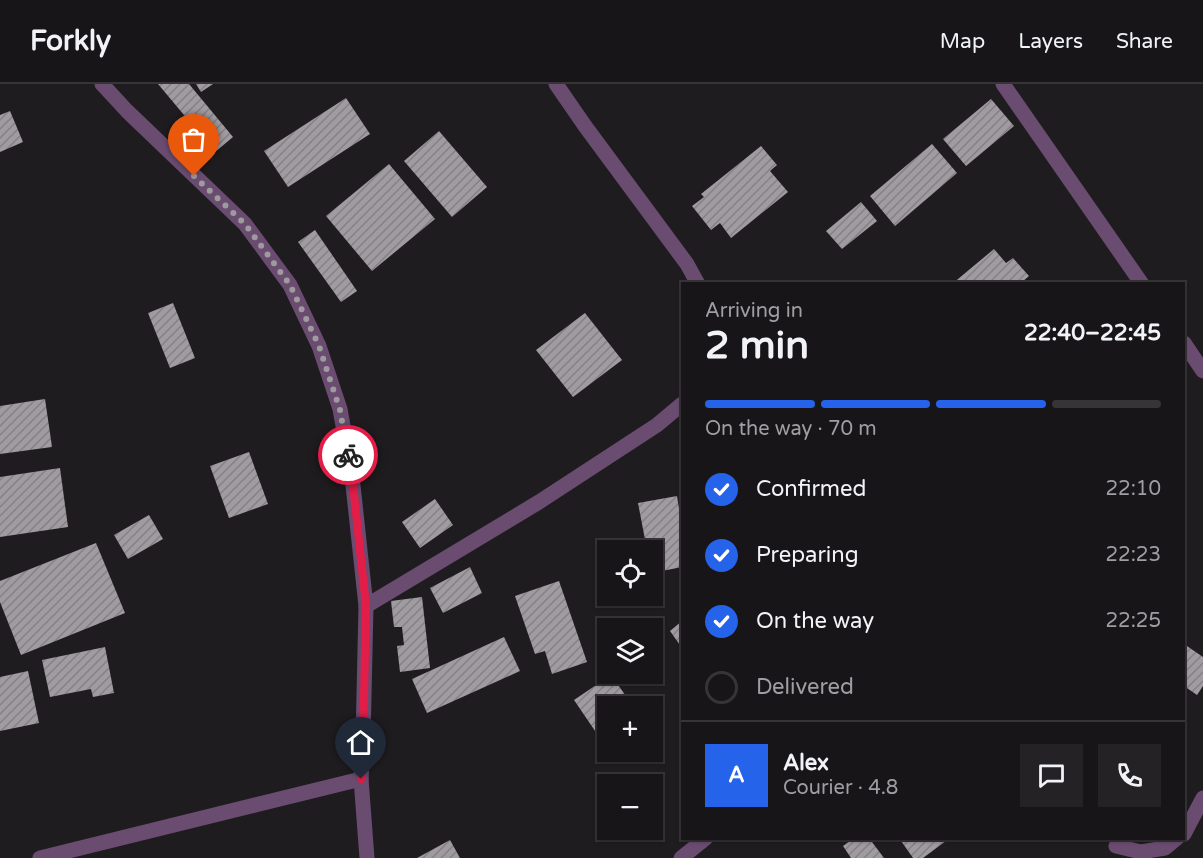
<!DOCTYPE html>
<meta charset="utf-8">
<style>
:root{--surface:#171518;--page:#242225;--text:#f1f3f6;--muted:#9e9fa2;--line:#363437;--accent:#2563eb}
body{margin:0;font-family:"Varela Round",sans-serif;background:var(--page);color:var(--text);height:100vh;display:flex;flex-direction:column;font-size:22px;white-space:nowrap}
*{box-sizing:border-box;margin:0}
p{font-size:20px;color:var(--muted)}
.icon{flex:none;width:33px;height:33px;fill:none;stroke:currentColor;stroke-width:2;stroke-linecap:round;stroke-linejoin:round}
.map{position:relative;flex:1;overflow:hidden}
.details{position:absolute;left:681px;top:198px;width:504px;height:558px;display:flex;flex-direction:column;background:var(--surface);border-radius:0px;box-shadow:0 2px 4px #0004,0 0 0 2px var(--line)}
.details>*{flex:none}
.controls{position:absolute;left:597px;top:456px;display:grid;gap:12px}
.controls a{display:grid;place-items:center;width:66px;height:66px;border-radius:0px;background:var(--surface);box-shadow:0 2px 4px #0004,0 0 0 2px var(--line);font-size:30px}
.pin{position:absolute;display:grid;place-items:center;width:51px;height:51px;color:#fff;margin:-62px -26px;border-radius:50% 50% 50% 0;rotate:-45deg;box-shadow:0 0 6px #0007}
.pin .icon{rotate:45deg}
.courier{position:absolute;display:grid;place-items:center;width:60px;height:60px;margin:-30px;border:4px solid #e11d48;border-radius:50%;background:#fff;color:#222;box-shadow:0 2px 8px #0007}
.head em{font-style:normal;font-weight:700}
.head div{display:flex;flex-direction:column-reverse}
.head{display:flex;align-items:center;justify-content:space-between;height:102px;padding:0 24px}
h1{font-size:39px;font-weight:700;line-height:45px}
.bar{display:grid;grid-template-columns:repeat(4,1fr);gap:9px 6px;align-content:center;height:72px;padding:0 24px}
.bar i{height:8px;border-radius:4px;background:var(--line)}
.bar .on{background:var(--accent)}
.bar p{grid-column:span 4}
.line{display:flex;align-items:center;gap:15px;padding:0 24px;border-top:2px solid var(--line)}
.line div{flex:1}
.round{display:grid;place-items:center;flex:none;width:63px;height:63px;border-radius:0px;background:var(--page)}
ol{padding:0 24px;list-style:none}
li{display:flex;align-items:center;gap:18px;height:66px}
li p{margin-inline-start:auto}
li .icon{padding:6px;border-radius:50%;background:var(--accent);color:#fff;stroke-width:4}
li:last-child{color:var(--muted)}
li i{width:33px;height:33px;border:3px solid var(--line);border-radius:50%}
header{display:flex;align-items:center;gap:36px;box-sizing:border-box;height:84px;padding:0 30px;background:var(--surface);border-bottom:2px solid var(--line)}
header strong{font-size:28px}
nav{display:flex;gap:33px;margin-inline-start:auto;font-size:21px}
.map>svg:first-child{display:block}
</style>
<header>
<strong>Forkly</strong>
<nav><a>Map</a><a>Layers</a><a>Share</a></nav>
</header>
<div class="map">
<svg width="1203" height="774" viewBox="0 0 1203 774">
<defs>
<pattern id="building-hatch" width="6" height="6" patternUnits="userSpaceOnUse" patternTransform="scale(1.5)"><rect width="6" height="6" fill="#9f9ba0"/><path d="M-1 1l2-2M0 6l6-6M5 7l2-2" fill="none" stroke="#848184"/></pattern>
</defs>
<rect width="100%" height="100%" fill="#1f1c20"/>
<g fill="url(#building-hatch)">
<path d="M158,0H189L233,53L215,68Z"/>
<path d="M196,0H213L201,8Z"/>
<path d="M346,14L370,50L288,103L264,67Z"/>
<path d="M991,15L1014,42L966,82L943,55Z"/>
<path d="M10,27L23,58L0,68V31Z"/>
<path d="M439,47L487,103L452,133L404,77Z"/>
<path d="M932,60L957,89L895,142L870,112Z"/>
<path d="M761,62L777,81L770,87L788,108L731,154L720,139L711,146L692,122L704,113L701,110Z"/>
<path d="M389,80L435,135L372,187L326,132Z"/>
<path d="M861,118L877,137L842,165L826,147Z"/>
<path d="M315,146L357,207L341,218L298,158Z"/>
<path d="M994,165L1006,179L1013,174L1029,192L1022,198L1023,200H952Z"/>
<path d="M173,219L195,274L170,284L148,229Z"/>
<path d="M585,229L622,276L573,313L536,266Z"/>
<path d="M45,315L52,363L0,370V322Z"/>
<path d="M249,368L268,420L229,434L210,382Z"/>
<path d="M60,384L68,443L0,453V393Z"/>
<path d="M677,412L682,443V483L652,489V466H647L638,419Z"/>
<path d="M435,415L453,441L420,464L402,438Z"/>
<path d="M149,431L163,455L128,475L114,451Z"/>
<path d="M96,459L125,529L21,571L0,518V497Z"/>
<path d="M470,483L482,509L443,529L430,504Z"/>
<path d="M559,497L587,578L552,590L545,567L535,570L515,512Z"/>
<path d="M422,513L430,584L400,588L397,562L404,561L402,543H394L391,517Z"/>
<path d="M682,537V564L670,547Z"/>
<path d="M504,553L520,587L427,629L412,595Z"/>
<path d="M1184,560L1203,573V602L1197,611L1184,602Z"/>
<path d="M105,563L114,609L93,613L91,605L50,613L42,576Z"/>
<path d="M28,587L39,639L0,647V593Z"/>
<path d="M611,591L633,622H608V666L574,616Z"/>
<path d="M854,754H869L884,774H851L843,762Z"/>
<path d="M899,754H950L923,774H913Z"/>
<path d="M450,756L460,774H417Z"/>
</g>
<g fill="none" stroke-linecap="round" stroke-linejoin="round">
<g stroke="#6b4c71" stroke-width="15">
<path d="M102,0L127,27L245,140L290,201L319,262L340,325L352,392L366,522L363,656L361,695L367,774"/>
<path d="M556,0L585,42L687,180L698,200"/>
<path d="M1003,0L1142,200"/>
<path d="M1184,259L1203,287"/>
<path d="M366,522L539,418L657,341L682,320"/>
<path d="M1184,750L1203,714"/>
<path d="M1116,762L1141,768L1165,764L1177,754"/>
<path d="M40,774L361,695"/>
<path d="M681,774L706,754"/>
</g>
</g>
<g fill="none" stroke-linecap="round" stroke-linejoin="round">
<path stroke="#9e9b9f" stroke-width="6" stroke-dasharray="0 10.8" d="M194,92L245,140L290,201L319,262L340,326L348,371"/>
<path stroke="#e11d48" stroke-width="8" d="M348,371L352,392L366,522L363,657L361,695"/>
</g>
</svg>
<div class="controls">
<a><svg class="icon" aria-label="locate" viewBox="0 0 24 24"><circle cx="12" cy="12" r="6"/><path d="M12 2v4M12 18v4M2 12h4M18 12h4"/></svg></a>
<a><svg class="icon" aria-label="layers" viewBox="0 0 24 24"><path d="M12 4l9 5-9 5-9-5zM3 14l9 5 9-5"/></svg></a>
<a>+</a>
<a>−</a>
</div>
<div class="pin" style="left:194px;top:92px;background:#ea580c"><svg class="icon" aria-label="bag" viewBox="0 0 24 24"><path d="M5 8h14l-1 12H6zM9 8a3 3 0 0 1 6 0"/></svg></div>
<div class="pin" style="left:361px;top:695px;background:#1f2937"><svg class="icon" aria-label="home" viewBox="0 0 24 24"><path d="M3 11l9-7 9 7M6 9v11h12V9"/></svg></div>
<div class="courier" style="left:348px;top:371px"><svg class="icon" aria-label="bike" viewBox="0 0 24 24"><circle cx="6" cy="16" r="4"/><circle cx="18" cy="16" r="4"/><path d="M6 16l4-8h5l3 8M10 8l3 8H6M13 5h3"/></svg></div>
<section class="details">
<div class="head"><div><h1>2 min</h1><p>Arriving in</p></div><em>22:40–22:45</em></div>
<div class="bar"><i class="on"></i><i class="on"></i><i class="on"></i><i></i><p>On the way · 70 m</p></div>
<ol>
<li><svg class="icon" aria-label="check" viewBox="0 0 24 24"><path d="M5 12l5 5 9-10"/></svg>Confirmed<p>22:10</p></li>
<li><svg class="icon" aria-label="check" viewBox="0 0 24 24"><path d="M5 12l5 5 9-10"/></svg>Preparing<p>22:23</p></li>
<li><svg class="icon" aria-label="check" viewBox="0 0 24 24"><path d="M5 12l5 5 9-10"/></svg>On the way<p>22:25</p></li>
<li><i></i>Delivered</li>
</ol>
<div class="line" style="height:108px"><b class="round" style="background:var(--accent);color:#fff">A</b><div><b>Alex</b><p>Courier · 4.8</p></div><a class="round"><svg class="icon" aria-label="chat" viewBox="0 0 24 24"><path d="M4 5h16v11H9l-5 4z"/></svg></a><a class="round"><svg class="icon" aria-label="phone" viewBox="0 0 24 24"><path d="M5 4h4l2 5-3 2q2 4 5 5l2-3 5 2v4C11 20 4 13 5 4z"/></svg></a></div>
</section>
</div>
